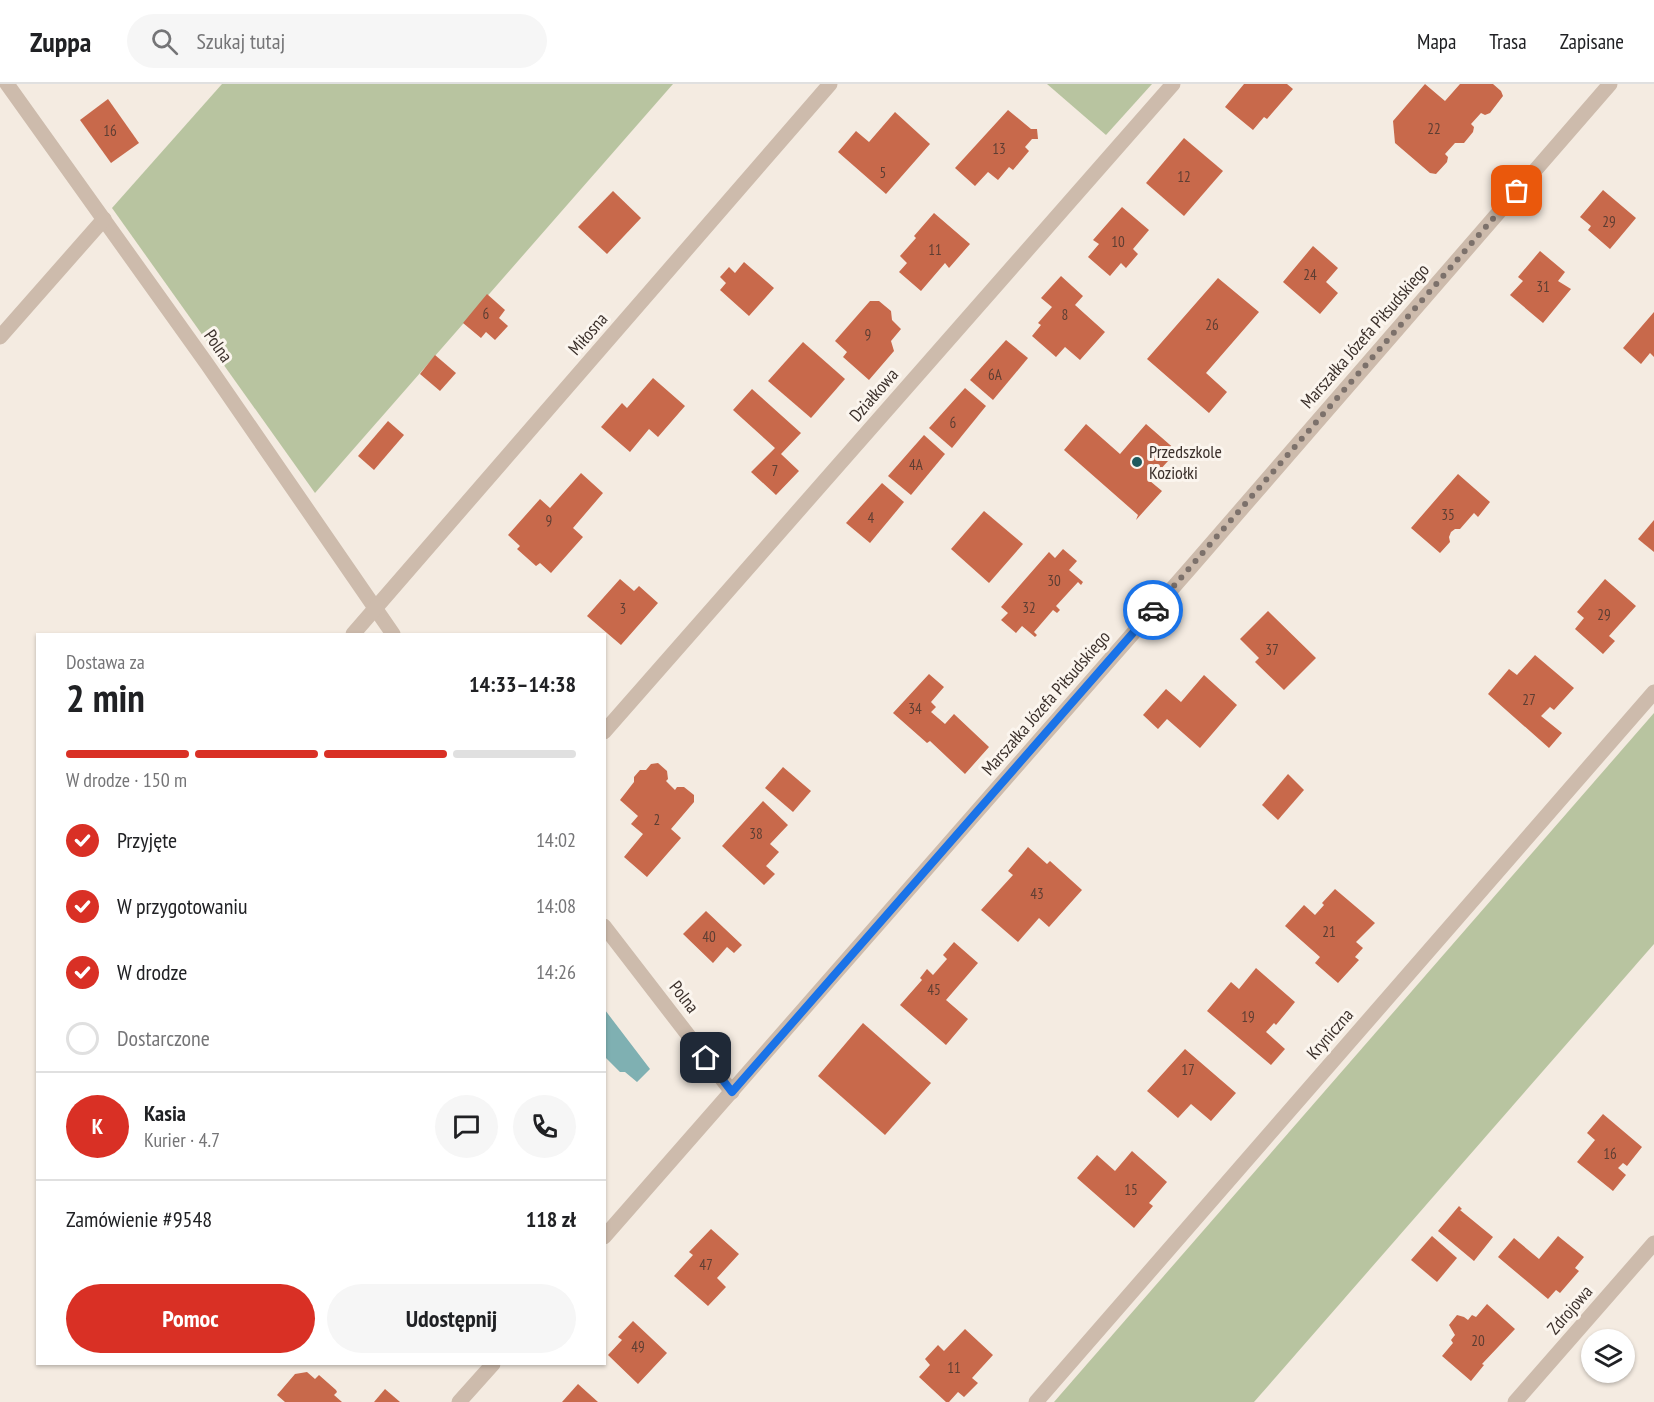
<!DOCTYPE html>
<html lang="pl">
<meta charset="utf-8">
<style>
:root{--surface:#fff;--page:#f6f6f6;--text:#202124;--muted:#757577;--line:#e0e0e0;--accent:#d93025}
body{margin:0;font-family:"PT Sans Narrow",sans-serif;background:var(--page);color:var(--text);height:100vh;display:flex;flex-direction:column;font-size:22px;white-space:nowrap}
*{box-sizing:border-box;margin:0}
p{font-size:20px;color:var(--muted)}
.icon{flex:none;width:33px;height:33px;fill:none;stroke:currentColor;stroke-width:2;stroke-linecap:round;stroke-linejoin:round}
.map{position:relative;flex:1;overflow:hidden}
.side{position:absolute;left:36px;top:549px;width:570px;height:732px;display:flex;flex-direction:column;background:var(--surface);border-radius:0px;box-shadow:0 2px 4px #0004}
.side>*{flex:none}
.buttons{position:absolute;left:1581px;top:1245px;display:grid;gap:12px}
.buttons a{display:grid;place-items:center;width:54px;height:54px;border-radius:50%;background:var(--surface);box-shadow:0 2px 4px #0004;font-size:30px}
.pin{position:absolute;display:grid;place-items:center;width:51px;height:51px;color:#fff;margin:-26px;border-radius:12px;box-shadow:0 3px 9px #0006}
.courier{position:absolute;display:grid;place-items:center;width:60px;height:60px;margin:-30px;border:4px solid #1a73e8;border-radius:50%;background:#fff;color:#222;box-shadow:0 2px 8px #0007}
.headline em{font-style:normal;font-weight:800}
.headline div{display:flex;flex-direction:column-reverse}
.headline{display:flex;align-items:center;justify-content:space-between;height:102px;padding:0 30px}
h1{font-size:39px;font-weight:800;line-height:45px}
.bar{display:grid;grid-template-columns:repeat(4,1fr);gap:9px 6px;align-content:center;height:72px;padding:0 30px}
.bar i{height:8px;border-radius:4px;background:var(--line)}
.bar .selected{background:var(--accent)}
.bar p{grid-column:span 4}
.line{display:flex;align-items:center;gap:15px;padding:0 30px;border-top:2px solid var(--line)}
.line div{flex:1}
.round{display:grid;place-items:center;flex:none;width:63px;height:63px;border-radius:32px;background:var(--page)}
ol{padding:0 30px;list-style:none}
li{display:flex;align-items:center;gap:18px;height:66px}
li p{margin-inline-start:auto}
li .icon{padding:6px;border-radius:50%;background:var(--accent);color:#fff;stroke-width:4}
li:last-child{color:var(--muted)}
li i{width:33px;height:33px;border:3px solid var(--line);border-radius:50%}
.cta{display:flex;gap:12px;margin-top:auto;padding:12px 30px}
.cta a{flex:1;height:69px;border-radius:36px;background:var(--accent);color:#fff;font-size:24px;font-weight:800;line-height:69px;text-align:center}
.cta a+a{background:var(--page);color:var(--text)}
header{display:flex;align-items:center;gap:36px;box-sizing:border-box;height:84px;padding:0 30px;background:var(--surface);border-bottom:2px solid var(--line)}
header strong{font-size:28px}
nav{display:flex;gap:33px;margin-inline-start:auto;font-size:21px}
.search{width:420px;height:54px;background:var(--page);display:flex;align-items:center;gap:15px;box-sizing:border-box;padding:0 21px;border-radius:33px;color:var(--muted);font-size:22px}
.map>svg:first-child{display:block}
</style>
<header>
<strong>Zuppa</strong>
<div class="search"><svg class="icon" aria-label="search" viewBox="0 0 24 24"><circle cx="10" cy="10" r="6"/><path d="M15 15l6 6"/></svg>Szukaj tutaj</div>
<nav><a>Mapa</a><a>Trasa</a><a>Zapisane</a></nav>
</header>
<div class="map">
<svg width="1654" height="1318" viewBox="0 0 1654 1318">
<rect width="100%" height="100%" fill="#f4ebe1"/>
<g fill="#b8c4a0">
<path d="M222,0H673L315,409L112,124Z"/>
<path d="M1047,0H1152L1106,51Z"/>
<path d="M1654,629V860L1254,1318H1054Z"/>
</g>
<path fill="#7fb0b2" d="M605,926L650,985L637,998L625,988H620L605,973Z"/>
<g fill="#c8694b">
<path d="M1244,0H1287L1293,5L1267,35L1264,33L1253,46L1225,23Z"/>
<path d="M1425,0L1445,17L1460,0H1493L1501,7L1503,12L1490,29L1485,31L1481,29L1471,40L1474,43L1473,48L1464,59H1455L1445,70L1448,73L1447,78L1436,90L1430,89L1395,59L1393,37Z"/>
<path d="M108,15L139,59L111,79L80,36Z"/>
<path d="M1008,26L1031,45H1037L1038,55H1032L1025,63L1029,67L1013,86L1009,83L998,96L988,88L975,102L955,84Z"/>
<path d="M895,28L930,60L886,110L838,68L856,47L869,58Z"/>
<path d="M1184,54L1223,87L1184,132L1146,99Z"/>
<path d="M1603,106L1636,134L1610,165L1588,146L1591,142L1580,133Z"/>
<path d="M613,107L641,134L607,170L578,143Z"/>
<path d="M1122,123L1149,146L1133,165L1138,170L1126,184L1121,179L1110,192L1088,173L1099,160L1093,156Z"/>
<path d="M934,129L970,160L949,184L945,179L921,207L899,188L907,179L900,172L916,154L914,152Z"/>
<path d="M1313,162L1338,184L1326,198L1338,209L1320,230L1283,198Z"/>
<path d="M1540,167L1565,188L1558,197L1571,205L1543,239L1510,211L1523,197L1518,193Z"/>
<path d="M744,178L774,204L749,232L720,206L726,199L720,193L729,183L735,189Z"/>
<path d="M1061,192L1083,212L1075,221L1105,248L1080,276L1065,263L1056,273L1032,252L1041,241L1038,239L1052,223L1041,214Z"/>
<path d="M1218,194L1259,228L1206,289L1227,308L1209,329L1147,275Z"/>
<path d="M487,210L505,226L499,234L508,242L495,256L486,248L481,254L463,239Z"/>
<path d="M870,217H879L891,227L892,236L901,245L891,257L894,267L869,296L843,273L847,268L835,257Z"/>
<path d="M1654,228V273L1650,269L1641,280L1623,264Z"/>
<path d="M1006,256L1028,274L993,316L970,296Z"/>
<path d="M803,258L845,295L811,334L768,297Z"/>
<path d="M435,271L456,289L440,307L420,290Z"/>
<path d="M653,294L685,322L658,353L649,345L630,368L601,343L622,319L627,324Z"/>
<path d="M965,304L986,322L952,364L929,344Z"/>
<path d="M752,305L801,349L781,370L799,387L776,411L751,388L775,364L733,326Z"/>
<path d="M388,337L404,351L374,386L358,372Z"/>
<path d="M1086,340L1120,370L1146,340L1177,367L1150,397L1162,407L1136,436L1138,431L1064,366Z"/>
<path d="M924,351L945,370L911,411L888,392Z"/>
<path d="M581,389L603,409L573,444L583,453L551,489L540,479L536,482L517,465L520,462L508,451L540,415L550,424Z"/>
<path d="M1458,390L1490,418L1478,433L1474,429L1460,445H1455L1451,448L1449,453L1450,458L1440,469L1411,444Z"/>
<path d="M882,399L904,418L870,459L846,439Z"/>
<path d="M984,427L1023,460L989,499L951,465Z"/>
<path d="M1654,436V468L1638,455Z"/>
<path d="M1063,465L1077,477L1069,486L1083,498L1081,501L1078,498L1056,522L1060,526L1057,529L1053,526L1034,548L1037,551L1035,553L1022,542L1016,549L1001,536L1008,529L1001,523L1049,468L1055,474Z"/>
<path d="M620,495L634,507L639,502L658,519L621,561L587,532Z"/>
<path d="M1605,495L1636,522L1609,552L1615,557L1603,570L1575,545L1584,534L1577,528Z"/>
<path d="M1268,527L1316,574L1284,606L1255,578L1259,574L1240,555Z"/>
<path d="M1535,571L1574,604L1554,626L1550,623L1541,632L1562,649L1549,664L1488,610L1509,585L1517,591Z"/>
<path d="M929,590L944,603L931,618L936,623L931,628L945,640L954,630L989,663L965,690L930,657L927,659L893,629Z"/>
<path d="M1204,591L1237,621L1200,664L1167,635L1158,645L1143,631L1166,605L1181,618Z"/>
<path d="M658,679L667,687L668,695L666,697L675,706L677,703H684L694,711V718L671,745L681,754L647,793L624,773L643,750L631,740L638,732L620,716L634,698V693L640,686H646L651,680Z"/>
<path d="M783,683L811,707L793,728L765,704Z"/>
<path d="M1288,690L1304,706L1278,736L1262,721Z"/>
<path d="M763,717L788,741L770,760L779,768L766,782L775,790L764,801L722,762Z"/>
<path d="M1028,763L1047,780L1050,777L1082,806L1049,843L1039,834L1018,858L981,826L1013,791L1008,787Z"/>
<path d="M1335,805L1375,839L1356,858L1363,864L1355,873L1359,876L1338,899L1315,879L1320,873L1285,842L1304,821L1315,831L1324,821L1322,819Z"/>
<path d="M706,827L742,861L734,869L727,863L713,879L683,850Z"/>
<path d="M954,858L978,879L946,916L968,935L946,961L900,921L922,896L920,894L927,885L933,891L947,875L943,871Z"/>
<path d="M1256,884L1295,918L1276,941L1274,939L1266,948L1285,965L1271,981L1207,927L1231,898L1239,905Z"/>
<path d="M863,939L931,999L885,1051L818,992Z"/>
<path d="M1185,965L1236,1009L1211,1037L1191,1020L1178,1034L1147,1007Z"/>
<path d="M1603,1030L1642,1063L1627,1082L1623,1079L1618,1084L1626,1091L1613,1107L1577,1078L1595,1056L1587,1049Z"/>
<path d="M1132,1067L1167,1098L1149,1119L1153,1122L1134,1144L1077,1094L1097,1071L1115,1087Z"/>
<path d="M1459,1122L1462,1125L1460,1126L1493,1153L1474,1177L1438,1147Z"/>
<path d="M711,1145L739,1170L717,1194L726,1203L708,1222L674,1192L693,1171L689,1168Z"/>
<path d="M1432,1152L1457,1174L1437,1198L1411,1176Z"/>
<path d="M1558,1152L1584,1173L1575,1184L1579,1187L1560,1209L1556,1206L1548,1215L1498,1173L1514,1154L1539,1175Z"/>
<path d="M1487,1220L1515,1245L1482,1280L1484,1281L1471,1297L1442,1272L1453,1259L1451,1256L1455,1251L1449,1241L1457,1231L1464,1233L1468,1236L1472,1231L1476,1233Z"/>
<path d="M633,1237L667,1269L638,1300L608,1271L622,1256L618,1253Z"/>
<path d="M965,1245L993,1271L972,1294L978,1299L964,1313L958,1308L949,1318H946L919,1293L930,1281L925,1275L938,1261L944,1267Z"/>
<path d="M307,1288L315,1295L319,1291L336,1306L337,1308L334,1311L342,1318H285L277,1311L295,1290Z"/>
<path d="M578,1300L598,1318H562Z"/>
<path d="M385,1305L400,1318H374Z"/>
</g>
<g fill="none" stroke-linecap="round" stroke-linejoin="round">
<g stroke="#cdbbac" stroke-width="15">
<path d="M7,0L207,280L393,550"/>
<path d="M0,253L104,135"/>
<path d="M353,550L830,0"/>
<path d="M604,648L1173,0"/>
<path d="M604,842L732,1008"/>
<path d="M604,1153L1192,482L1610,0"/>
<path d="M459,1318L493,1280"/>
<path d="M1036,1318L1654,608"/>
<path d="M1515,1318L1654,1159"/>
</g>
</g>
<g fill="none" stroke-linecap="round" stroke-linejoin="round">
<path stroke="#7c716b" stroke-width="6" stroke-dasharray="0 10.8" d="M1153,526L1517,107"/>
<path stroke="#1a73e8" stroke-width="8" d="M706,974L732,1008L1153,526"/>
</g>
<circle fill="#1f5a5e" stroke="#fbf5ee" stroke-width="2" cx="1137" cy="378" r="6"/>
<g text-anchor="middle" stroke-width="6" stroke-linejoin="round" paint-order="stroke">
<g font-size="15" fill="#5e3e33">
<text x="1434" y="50">22</text>
<text x="110" y="52">16</text>
<text x="999" y="70">13</text>
<text x="883" y="94">5</text>
<text x="1184" y="98">12</text>
<text x="1609" y="143">29</text>
<text x="1118" y="163">10</text>
<text x="935" y="171">11</text>
<text x="1310" y="196">24</text>
<text x="1543" y="208">31</text>
<text x="486" y="235">6</text>
<text x="1065" y="236">8</text>
<text x="1212" y="246">26</text>
<text x="868" y="256">9</text>
<text x="995" y="296">6A</text>
<text x="953" y="344">6</text>
<text x="916" y="386">4A</text>
<text x="775" y="392">7</text>
<text x="1448" y="436">35</text>
<text x="871" y="439">4</text>
<text x="549" y="442">9</text>
<text x="1054" y="502">30</text>
<text x="1029" y="529">32</text>
<text x="623" y="530">3</text>
<text x="1604" y="536">29</text>
<text x="1272" y="571">37</text>
<text x="1529" y="621">27</text>
<text x="915" y="630">34</text>
<text x="657" y="741">2</text>
<text x="756" y="755">38</text>
<text x="1037" y="815">43</text>
<text x="1329" y="853">21</text>
<text x="709" y="858">40</text>
<text x="934" y="911">45</text>
<text x="1248" y="938">19</text>
<text x="1188" y="991">17</text>
<text x="1610" y="1075">16</text>
<text x="1131" y="1111">15</text>
<text x="706" y="1186">47</text>
<text x="1478" y="1262">20</text>
<text x="638" y="1268">49</text>
<text x="954" y="1289">11</text>
</g>
<g font-size="18" fill="#3b302b" stroke="#fbf5ee">
<text transform="translate(588 250) rotate(-49)" y="6">Miłosna</text>
<text transform="translate(1365 252) rotate(-49)" y="6">Marszałka Józefa Piłsudskiego</text>
<text transform="translate(218 262) rotate(55)" y="6">Polna</text>
<text transform="translate(874 311) rotate(-49)" y="6">Działkowa</text>
<text transform="translate(1046 619) rotate(-49)" y="6">Marszałka Józefa Piłsudskiego</text>
<text transform="translate(684 913) rotate(52)" y="6">Polna</text>
<text transform="translate(1330 950) rotate(-49)" y="6">Kryniczna</text>
<text transform="translate(1570 1226) rotate(-49)" y="6">Zdrojowa</text>
</g>
<g font-size="18" fill="#3b302b" stroke="#fbf5ee" text-anchor="start">
<text x="1149" y="374">Przedszkole<tspan x="1149" dy="21">Koziołki</tspan></text>
</g>
</g>
</svg>
<div class="buttons">
<a><svg class="icon" aria-label="layers" viewBox="0 0 24 24"><path d="M12 4l9 5-9 5-9-5zM3 14l9 5 9-5"/></svg></a>
</div>
<div class="pin" style="left:1517px;top:107px;background:#ea580c"><svg class="icon" aria-label="bag" viewBox="0 0 24 24"><path d="M5 8h14l-1 12H6zM9 8a3 3 0 0 1 6 0"/></svg></div>
<div class="pin" style="left:706px;top:974px;background:#1f2937"><svg class="icon" aria-label="home" viewBox="0 0 24 24"><path d="M3 11l9-7 9 7M6 9v11h12V9"/></svg></div>
<div class="courier" style="left:1153px;top:526px"><svg class="icon" aria-label="car" viewBox="0 0 24 24"><path d="M5 17H2v-5l4-1 3-4h7l3 4 3 1v5h-3M9 17h6M6 11h13"/><circle cx="7" cy="17" r="2"/><circle cx="17" cy="17" r="2"/></svg></div>
<section class="side">
<div class="headline"><div><h1>2 min</h1><p>Dostawa za</p></div><em>14:33–14:38</em></div>
<div class="bar"><i class="selected"></i><i class="selected"></i><i class="selected"></i><i></i><p>W drodze · 150 m</p></div>
<ol>
<li><svg class="icon" aria-label="check" viewBox="0 0 24 24"><path d="M5 12l5 5 9-10"/></svg>Przyjęte<p>14:02</p></li>
<li><svg class="icon" aria-label="check" viewBox="0 0 24 24"><path d="M5 12l5 5 9-10"/></svg>W przygotowaniu<p>14:08</p></li>
<li><svg class="icon" aria-label="check" viewBox="0 0 24 24"><path d="M5 12l5 5 9-10"/></svg>W drodze<p>14:26</p></li>
<li><i></i>Dostarczone</li>
</ol>
<div class="line" style="height:108px"><b class="round" style="background:var(--accent);color:#fff">K</b><div><b>Kasia</b><p>Kurier · 4.7</p></div><a class="round"><svg class="icon" aria-label="chat" viewBox="0 0 24 24"><path d="M4 5h16v11H9l-5 4z"/></svg></a><a class="round"><svg class="icon" aria-label="phone" viewBox="0 0 24 24"><path d="M5 4h4l2 5-3 2q2 4 5 5l2-3 5 2v4C11 20 4 13 5 4z"/></svg></a></div>
<div class="line" style="height:78px"><div>Zamówienie #9548</div><b>118 zł</b></div>
<div class="cta"><a>Pomoc</a><a>Udostępnij</a></div>
</section>
</div>
